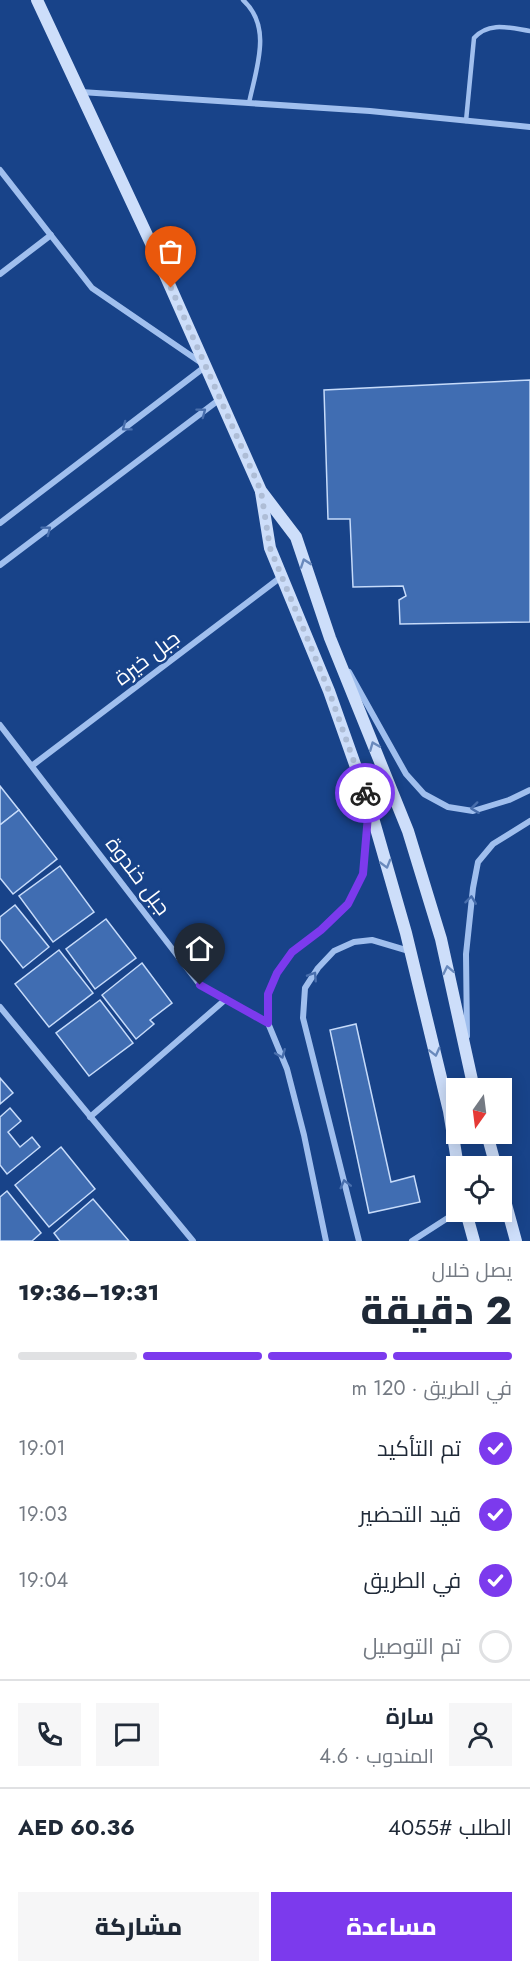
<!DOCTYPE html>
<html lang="ar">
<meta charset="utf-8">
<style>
:root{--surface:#fff;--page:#f6f6f7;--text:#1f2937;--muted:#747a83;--line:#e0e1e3;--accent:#7c3aed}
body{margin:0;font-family:Jost,Cairo,sans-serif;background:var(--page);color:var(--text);direction:rtl;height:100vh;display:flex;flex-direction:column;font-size:22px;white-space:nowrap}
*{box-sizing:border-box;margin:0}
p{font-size:20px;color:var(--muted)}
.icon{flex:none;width:33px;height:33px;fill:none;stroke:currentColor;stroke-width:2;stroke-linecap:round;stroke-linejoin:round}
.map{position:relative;height:1241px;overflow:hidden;direction:ltr}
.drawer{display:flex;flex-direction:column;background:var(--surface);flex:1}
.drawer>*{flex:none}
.needle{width:39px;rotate:194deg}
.buttons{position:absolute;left:446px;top:1078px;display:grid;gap:12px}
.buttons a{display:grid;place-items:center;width:66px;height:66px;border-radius:0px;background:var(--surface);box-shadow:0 3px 15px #0003;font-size:30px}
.pin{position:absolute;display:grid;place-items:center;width:51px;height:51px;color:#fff;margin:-62px -26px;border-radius:50% 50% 50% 0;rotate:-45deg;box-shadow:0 0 6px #0007}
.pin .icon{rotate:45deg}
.courier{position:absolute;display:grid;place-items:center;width:60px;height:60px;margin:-30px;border:4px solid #7c3aed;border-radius:50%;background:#fff;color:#222;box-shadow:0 2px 8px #0007}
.head em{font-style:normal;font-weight:800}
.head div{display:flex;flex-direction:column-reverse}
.head{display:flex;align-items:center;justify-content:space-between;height:102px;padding:0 18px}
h1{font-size:39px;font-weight:800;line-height:45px}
.bar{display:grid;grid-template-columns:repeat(4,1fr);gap:9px 6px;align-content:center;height:72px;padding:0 18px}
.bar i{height:8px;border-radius:4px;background:var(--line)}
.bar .active{background:var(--accent)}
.bar p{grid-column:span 4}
.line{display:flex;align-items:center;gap:15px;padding:0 18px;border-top:2px solid var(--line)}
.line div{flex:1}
.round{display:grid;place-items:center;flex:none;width:63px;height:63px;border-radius:0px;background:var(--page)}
ol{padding:0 18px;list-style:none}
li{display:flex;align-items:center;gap:18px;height:66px}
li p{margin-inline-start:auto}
li .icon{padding:6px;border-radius:50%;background:var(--accent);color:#fff;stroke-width:4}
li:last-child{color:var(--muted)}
li i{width:33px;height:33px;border:3px solid var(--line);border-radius:50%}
.action{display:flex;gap:12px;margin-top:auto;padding:12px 18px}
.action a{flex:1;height:69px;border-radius:0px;background:var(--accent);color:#fff;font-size:24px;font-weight:800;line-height:69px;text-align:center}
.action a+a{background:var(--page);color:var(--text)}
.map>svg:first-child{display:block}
</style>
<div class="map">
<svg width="530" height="1241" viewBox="0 0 530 1241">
<rect width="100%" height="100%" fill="#184389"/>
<g fill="#406db2" stroke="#c6dbfa" stroke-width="1.5">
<path d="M530,380V622L400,624L399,600L406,596L403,586L353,587L350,519H328L324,390Z"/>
<path d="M0,786L19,810L0,825Z"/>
<path d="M19,810L57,859L13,894L0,878V825Z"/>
<path d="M60,866L94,912L53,942L19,896Z"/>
<path d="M15,905L49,947L23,968L0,939V917Z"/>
<path d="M106,919L136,958L95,989L66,949Z"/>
<path d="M59,950L93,993L49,1027L15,984Z"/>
<path d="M142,963L172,1003L150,1020L154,1024L136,1039L102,995Z"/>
<path d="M100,1000L133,1043L89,1076L56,1033Z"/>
<path d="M356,1024L391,1182L414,1176L420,1202L369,1213L330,1030Z"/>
<path d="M0,1078L13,1093L0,1104Z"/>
<path d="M10,1108L21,1121L8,1132L20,1147L32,1137L40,1147L7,1174L0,1165V1117Z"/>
<path d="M61,1147L95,1189L49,1227L15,1185Z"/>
<path d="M7,1191L41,1233L32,1241H0V1197Z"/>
<path d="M93,1199L129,1241H60L54,1233Z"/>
</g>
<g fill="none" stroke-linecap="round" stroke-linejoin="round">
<g stroke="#a0bfee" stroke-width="4.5">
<path d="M243,0C273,27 256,69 249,103"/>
<path d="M466,121L474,38C489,21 510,28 530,31"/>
</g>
<g stroke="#a0bfee" stroke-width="6">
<path d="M81,92L370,111L530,127"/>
<path d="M0,170L92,288L206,366L0,523"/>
<path d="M0,274L51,235"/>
<path d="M0,565L220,399"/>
<path d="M349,672L406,774L424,794L448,807L473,811L509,800L530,790"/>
<path d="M0,725L200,985L268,1023"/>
<path d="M33,765L281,577"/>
<path d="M0,1007L193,1241"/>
<path d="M467,1036L466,954L473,888L478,862L493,844L530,821"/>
<path d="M90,1117L226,999"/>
<path d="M326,1241L304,1135L287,1069L268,1023V994L277,973L292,952L321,930L348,904L363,874L368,813"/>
<path d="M359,1241L303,1018L305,988L318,968L334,951L354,942L372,940L409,951"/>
<path d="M412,1241L457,1212"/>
</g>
<g stroke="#cddefa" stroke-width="12">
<path d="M37,0L154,250L261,491L296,537L330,638L408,831L441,939L474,1089"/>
<path d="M261,492L270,548L329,691L369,804L406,933L449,1111L458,1167"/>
<path d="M487,1134L496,1167"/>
<path d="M501,1186L516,1241"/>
<path d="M466,1212L474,1241"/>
</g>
</g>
<defs><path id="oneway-chevron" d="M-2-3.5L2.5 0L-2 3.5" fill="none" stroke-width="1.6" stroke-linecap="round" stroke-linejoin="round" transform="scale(1.5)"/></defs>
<g stroke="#486eac">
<use href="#oneway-chevron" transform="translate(202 412) rotate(-37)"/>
<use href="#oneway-chevron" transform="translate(126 427) rotate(143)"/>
<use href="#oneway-chevron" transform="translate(47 530) rotate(-37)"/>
<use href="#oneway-chevron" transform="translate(475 808) rotate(173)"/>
<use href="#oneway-chevron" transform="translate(471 900) rotate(-83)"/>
<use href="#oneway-chevron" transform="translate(313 976) rotate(-57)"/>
<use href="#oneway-chevron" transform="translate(281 1054) rotate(68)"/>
<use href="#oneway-chevron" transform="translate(345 1184) rotate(-104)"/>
</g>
<g stroke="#6989bc">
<use href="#oneway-chevron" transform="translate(305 563) rotate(-109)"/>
<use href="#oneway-chevron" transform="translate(374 746) rotate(-112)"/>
<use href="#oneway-chevron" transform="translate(386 864) rotate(74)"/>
<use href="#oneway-chevron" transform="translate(448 970) rotate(-102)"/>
<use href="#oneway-chevron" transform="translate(435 1052) rotate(76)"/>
</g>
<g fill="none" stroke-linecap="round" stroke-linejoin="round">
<path stroke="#aebdd6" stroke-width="6" stroke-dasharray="0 10.8" d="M171,288L261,491L270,548L329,691L365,793"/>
<path stroke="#7c3aed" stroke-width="8" d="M200,985L268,1023V994L277,973L292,952L321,930L348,904L363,874L369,804L365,793"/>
</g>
<g text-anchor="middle" stroke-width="5" stroke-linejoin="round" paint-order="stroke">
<g font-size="21" fill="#fff" stroke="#184389">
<text transform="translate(147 658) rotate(-37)" y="7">جبل خيرة</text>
<text transform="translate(138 876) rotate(53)" y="7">جبل خندوة</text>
</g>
</g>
</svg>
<div class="buttons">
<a><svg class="needle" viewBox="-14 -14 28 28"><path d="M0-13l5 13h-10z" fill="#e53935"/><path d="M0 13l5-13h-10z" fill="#747a83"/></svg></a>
<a><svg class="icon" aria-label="locate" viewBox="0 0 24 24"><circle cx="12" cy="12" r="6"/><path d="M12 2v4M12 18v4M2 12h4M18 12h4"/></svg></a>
</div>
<div class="pin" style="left:171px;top:288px;background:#ea580c"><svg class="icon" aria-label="bag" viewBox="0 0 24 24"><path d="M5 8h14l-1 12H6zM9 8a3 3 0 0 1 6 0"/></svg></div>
<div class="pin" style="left:200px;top:985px;background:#1f2937"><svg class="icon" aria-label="home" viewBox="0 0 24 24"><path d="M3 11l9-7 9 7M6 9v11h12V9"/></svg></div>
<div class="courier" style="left:365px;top:793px"><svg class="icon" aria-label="bike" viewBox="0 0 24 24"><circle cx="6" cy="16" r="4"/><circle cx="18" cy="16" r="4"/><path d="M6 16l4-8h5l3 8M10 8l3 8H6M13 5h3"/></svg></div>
</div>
<section class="drawer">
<div class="head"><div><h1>2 دقيقة</h1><p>يصل خلال</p></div><em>19:31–19:36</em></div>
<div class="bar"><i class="active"></i><i class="active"></i><i class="active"></i><i></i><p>في الطريق · 120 m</p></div>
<ol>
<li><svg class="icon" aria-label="check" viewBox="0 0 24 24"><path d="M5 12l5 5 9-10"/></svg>تم التأكيد<p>19:01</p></li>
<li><svg class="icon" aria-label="check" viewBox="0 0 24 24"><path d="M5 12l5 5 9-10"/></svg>قيد التحضير<p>19:03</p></li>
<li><svg class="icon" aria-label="check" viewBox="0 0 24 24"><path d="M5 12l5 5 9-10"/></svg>في الطريق<p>19:04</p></li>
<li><i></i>تم التوصيل</li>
</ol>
<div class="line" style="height:108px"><a class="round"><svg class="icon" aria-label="person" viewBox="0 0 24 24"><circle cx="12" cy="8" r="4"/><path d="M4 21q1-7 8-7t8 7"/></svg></a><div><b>سارة</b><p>المندوب · 4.6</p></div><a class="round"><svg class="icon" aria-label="chat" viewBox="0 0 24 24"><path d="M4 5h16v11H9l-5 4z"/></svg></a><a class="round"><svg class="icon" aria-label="phone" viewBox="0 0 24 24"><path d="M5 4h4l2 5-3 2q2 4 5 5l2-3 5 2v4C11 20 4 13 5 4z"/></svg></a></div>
<div class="line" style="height:78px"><div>الطلب #4055</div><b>AED 60.36</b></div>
<div class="action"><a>مساعدة</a><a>مشاركة</a></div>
</section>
